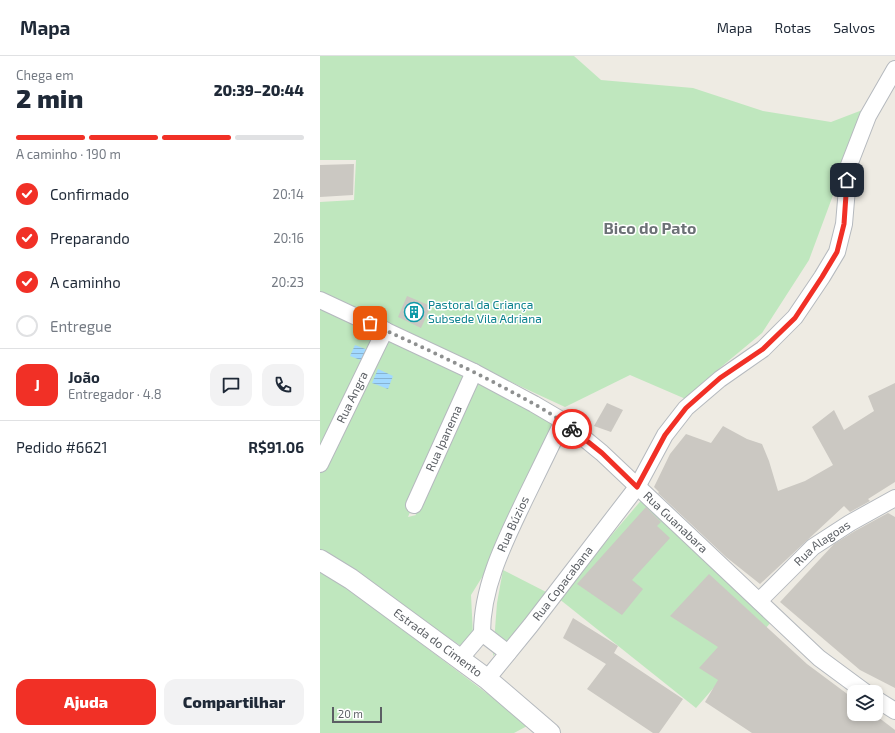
<!DOCTYPE html>
<html lang="pt">
<meta charset="utf-8">
<style>
:root{--surface:#fff;--page:#f2f2f3;--text:#1f2937;--muted:#747a83;--line:#e0e1e3;--accent:#f13026}
body{margin:0;font-family:"Exo 2",sans-serif;background:var(--page);color:var(--text);height:100vh;display:flex;flex-direction:column;font-size:15px;white-space:nowrap}
*{box-sizing:border-box;margin:0}
p{font-size:13px;color:var(--muted)}
.icon{flex:none;width:22px;height:22px;fill:none;stroke:currentColor;stroke-width:2;stroke-linecap:round;stroke-linejoin:round}
.map{position:relative;flex:1;overflow:hidden}
.panel{display:flex;flex-direction:column;background:var(--surface);width:320px}
.panel>*{flex:none}
.fabs{position:absolute;left:527px;top:629px;display:grid;gap:8px}
.fabs a{display:grid;place-items:center;width:36px;height:36px;border-radius:8px;background:var(--surface);box-shadow:0 2px 6px #0003;font-size:20px}
.scale{position:absolute;left:12px;bottom:10px;width:50px;box-sizing:border-box;padding-left:4px;border:2px solid #5b5f64;border-top:0;font-size:11px;line-height:14px;white-space:nowrap;color:#5b5f64;-webkit-text-stroke:3px #fff;paint-order:stroke}
.pin{position:absolute;display:grid;place-items:center;width:34px;height:34px;color:#fff;margin:-17px;border-radius:8px;box-shadow:0 2px 6px #0006}
.courier{position:absolute;display:grid;place-items:center;width:40px;height:40px;margin:-20px;border:3px solid #f13026;border-radius:50%;background:#fff;color:#222;box-shadow:0 1px 5px #0007}
.summary em{font-style:normal;font-weight:800}
.summary div{display:flex;flex-direction:column-reverse}
.summary{display:flex;align-items:center;justify-content:space-between;height:68px;padding:0 16px}
h1{font-size:26px;font-weight:800;line-height:30px}
.bar{display:grid;grid-template-columns:repeat(4,1fr);gap:6px 4px;align-content:center;height:48px;padding:0 16px}
.bar i{height:5px;border-radius:3px;background:var(--line)}
.bar .active{background:var(--accent)}
.bar p{grid-column:span 4}
.line{display:flex;align-items:center;gap:10px;padding:0 16px;border-top:1px solid var(--line)}
.line div{flex:1}
.round{display:grid;place-items:center;flex:none;width:42px;height:42px;border-radius:12px;background:var(--page)}
ol{padding:0 16px;list-style:none}
li{display:flex;align-items:center;gap:12px;height:44px}
li p{margin-inline-start:auto}
li .icon{padding:4px;border-radius:50%;background:var(--accent);color:#fff;stroke-width:4}
li:last-child{color:var(--muted)}
li i{width:22px;height:22px;border:2px solid var(--line);border-radius:50%}
.cta{display:flex;gap:8px;margin-top:auto;padding:8px 16px}
.cta a{flex:1;height:46px;border-radius:12px;background:var(--accent);color:#fff;font-size:16px;font-weight:800;line-height:46px;text-align:center}
.cta a+a{background:var(--page);color:var(--text)}
header{display:flex;align-items:center;gap:24px;box-sizing:border-box;height:56px;padding:0 20px;background:var(--surface);border-bottom:1px solid var(--line)}
header strong{font-size:19px}
nav{display:flex;gap:22px;margin-inline-start:auto;font-size:14px}
main{display:flex;flex:1;min-height:0}
.map>svg:first-child{display:block}
</style>
<header>
<strong>Mapa</strong>
<nav><a>Mapa</a><a>Rotas</a><a>Salvos</a></nav>
</header>
<main>
<section class="panel">
<div class="summary"><div><h1>2 min</h1><p>Chega em</p></div><em>20:39–20:44</em></div>
<div class="bar"><i class="active"></i><i class="active"></i><i class="active"></i><i></i><p>A caminho · 190 m</p></div>
<ol>
<li><svg class="icon" aria-label="check" viewBox="0 0 24 24"><path d="M5 12l5 5 9-10"/></svg>Confirmado<p>20:14</p></li>
<li><svg class="icon" aria-label="check" viewBox="0 0 24 24"><path d="M5 12l5 5 9-10"/></svg>Preparando<p>20:16</p></li>
<li><svg class="icon" aria-label="check" viewBox="0 0 24 24"><path d="M5 12l5 5 9-10"/></svg>A caminho<p>20:23</p></li>
<li><i></i>Entregue</li>
</ol>
<div class="line" style="height:72px"><b class="round" style="background:var(--accent);color:#fff">J</b><div><b>João</b><p>Entregador · 4.8</p></div><a class="round"><svg class="icon" aria-label="chat" viewBox="0 0 24 24"><path d="M4 5h16v11H9l-5 4z"/></svg></a><a class="round"><svg class="icon" aria-label="phone" viewBox="0 0 24 24"><path d="M5 4h4l2 5-3 2q2 4 5 5l2-3 5 2v4C11 20 4 13 5 4z"/></svg></a></div>
<div class="line" style="height:52px"><div>Pedido #6621</div><b>R$91.06</b></div>
<div class="cta"><a>Ajuda</a><a>Compartilhar</a></div>
</section>
<div class="map">
<svg width="575" height="677" viewBox="0 0 575 677">
<defs>
<pattern id="water-rules" width="6" height="5" patternUnits="userSpaceOnUse"><rect width="6" height="5" fill="#a2d9ff"/><path d="M0 2.5h6" fill="none" stroke="#87b3d2"/></pattern>
</defs>
<rect width="100%" height="100%" fill="#eeebe3"/>
<g fill="#bfe7be">
<path d="M0,0H254L281,24L373,32L443,55L511,66L545,53L489,204L442,277L383,326L368,344L310,319L245,351L191,326L190,329L0,241V146L34,144L36,104H0Z"/>
<path d="M0,249L59,276L0,398Z"/>
<path d="M66,278L151,317L130,361L88,461L96,459L93,453L152,323L239,366L164,518L151,539L154,599L0,494V416Z"/>
<path d="M324,441L452,565L376,652L238,542Z"/>
<path d="M0,514L30,534L209,669L194,677H0Z"/>
<path d="M183,514L230,538L173,600L177,547Z"/>
</g>
<g fill="url(#water-rules)">
<path d="M35,289L48,294L43,305L30,300Z"/>
<path d="M58,313L73,320L68,333L52,327Z"/>
</g>
<g fill="#cbc8c2">
<path d="M34,108L33,139L0,141V109Z"/>
<path d="M87,240L111,250L101,272L78,261Z"/>
<path d="M575,327V426L548,443L550,445L530,456L524,450L440,528L406,501L338,437L339,436L334,431L350,398L366,378L391,387L403,370L427,383L442,388L449,405L458,435L485,425L513,409L492,371L514,354L524,374L554,355L548,340Z"/>
<path d="M287,347L303,354L291,376L274,370Z"/>
<path d="M326,451L341,466L337,470L350,482L312,524L323,533L302,559L257,528Z"/>
<path d="M568,457L575,461V632L540,614L460,546L514,488L535,475Z"/>
<path d="M389,518L487,608L534,643V658H554L575,674V677H432L385,646L398,624L379,612L398,591L350,560Z"/>
<path d="M253,562L298,590L294,597L363,643L339,677H333L267,633L286,608L243,582Z"/>
</g>
<g fill="none" stroke-linecap="round" stroke-linejoin="round">
<defs>
<g id="minor">
<path id="s1" d="M0,244L154,316L214,348L243,365L282,397L499,602L545,636"/>
<path id="s2" d="M0,408L65,274"/>
<path id="s3" d="M94,449L154,316"/>
<path id="s4" d="M439,545L493,491L530,467L575,442"/>
<path id="s5" d="M188,597L162,577C162,530 185,485 204,445C217,418 230,392 243,365"/>
<path d="M140,603L162,577"/>
<path id="s6" d="M167,623L211,569L317,431L345,379L366,352L400,323L443,293L475,261L502,221L517,196L524,168L529,109L548,60L575,13"/>
<path d="M556,643L575,655"/>
</g>
<g id="tertiary">
<path id="s7" d="M0,504L31,523L167,623L230,677"/>
</g>
</defs>
<use href="#minor" stroke="#b5b9be" stroke-width="18"/>
<use href="#tertiary" stroke="#b5b9be" stroke-width="22"/>
<use href="#minor" stroke="#fff" stroke-width="16"/>
<use href="#tertiary" stroke="#fff" stroke-width="20"/>
</g>
<g fill="none" stroke-linecap="round" stroke-linejoin="round">
<path stroke="#8e9090" stroke-width="4" stroke-dasharray="0 7.2" d="M50,267C97,289 144,310 190,335C211,346 233,358 252,373"/>
<path stroke="#f13026" stroke-width="5" d="M252,373L282,397L317,431L345,379L366,352L400,322L443,293L475,262L502,221L517,196L524,168L527,124"/>
</g>
<defs>
<symbol id="building-ring" viewBox="-11 -11 22 22"><circle r="9.5" fill="#fff" stroke="#0f9aa8" stroke-width="1.5"/><path d="M-4-6H4V6H1V3H-1V6H-4ZM-2.5-4.3h1.7v1.8h-1.7ZM.8-4.3h1.7v1.8H.8ZM-2.5-1h1.7V.8h-1.7ZM.8-1h1.7V.8H.8Z" fill="#0f9aa8"/></symbol>
</defs>
<g fill-rule="evenodd">
<use href="#building-ring" x="83" y="245" width="22" height="22"/>
</g>
<g text-anchor="middle" stroke-width="3" stroke-linejoin="round" paint-order="stroke">
<g font-size="12" fill="#0d838f" stroke="#fff" text-anchor="start">
<text x="108" y="253">Pastoral da Criança<tspan x="108" dy="14">Subsede Vila Adriana</tspan></text>
</g>
<g font-size="12" fill="#5b5f64" stroke="#fff">
<text dy="4" stroke="none"><textPath href="#s2" startOffset="74">Rua Angra</textPath></text>
<text dy="4" stroke="none"><textPath href="#s3" startOffset="73">Rua Ipanema</textPath></text>
<text dy="4" stroke="none"><textPath href="#s1" startOffset="423">Rua Guanabara</textPath></text>
<text dy="4" stroke="none"><textPath href="#s5" startOffset="147">Rua Búzios</textPath></text>
<text dy="4" stroke="none"><textPath href="#s4" startOffset="86">Rua Alagoas</textPath></text>
<text dy="4" stroke="none"><textPath href="#s6" startOffset="122">Rua Copacabana</textPath></text>
<text dy="4" stroke="none"><textPath href="#s7" startOffset="144">Estrada do Cimento</textPath></text>
</g>
<g font-size="16" font-weight="bold" fill="#6c7176" stroke="#fff">
<text x="330" y="178">Bico do Pato</text>
</g>
</g>
</svg>
<div class="fabs">
<a><svg class="icon" aria-label="layers" viewBox="0 0 24 24"><path d="M12 4l9 5-9 5-9-5zM3 14l9 5 9-5"/></svg></a>
</div>
<div class="scale">20 m</div>
<div class="pin" style="left:50px;top:267px;background:#ea580c"><svg class="icon" aria-label="bag" viewBox="0 0 24 24"><path d="M5 8h14l-1 12H6zM9 8a3 3 0 0 1 6 0"/></svg></div>
<div class="pin" style="left:527px;top:124px;background:#1f2937"><svg class="icon" aria-label="home" viewBox="0 0 24 24"><path d="M3 11l9-7 9 7M6 9v11h12V9"/></svg></div>
<div class="courier" style="left:252px;top:373px"><svg class="icon" aria-label="bike" viewBox="0 0 24 24"><circle cx="6" cy="16" r="4"/><circle cx="18" cy="16" r="4"/><path d="M6 16l4-8h5l3 8M10 8l3 8H6M13 5h3"/></svg></div>
</div>
</main>
